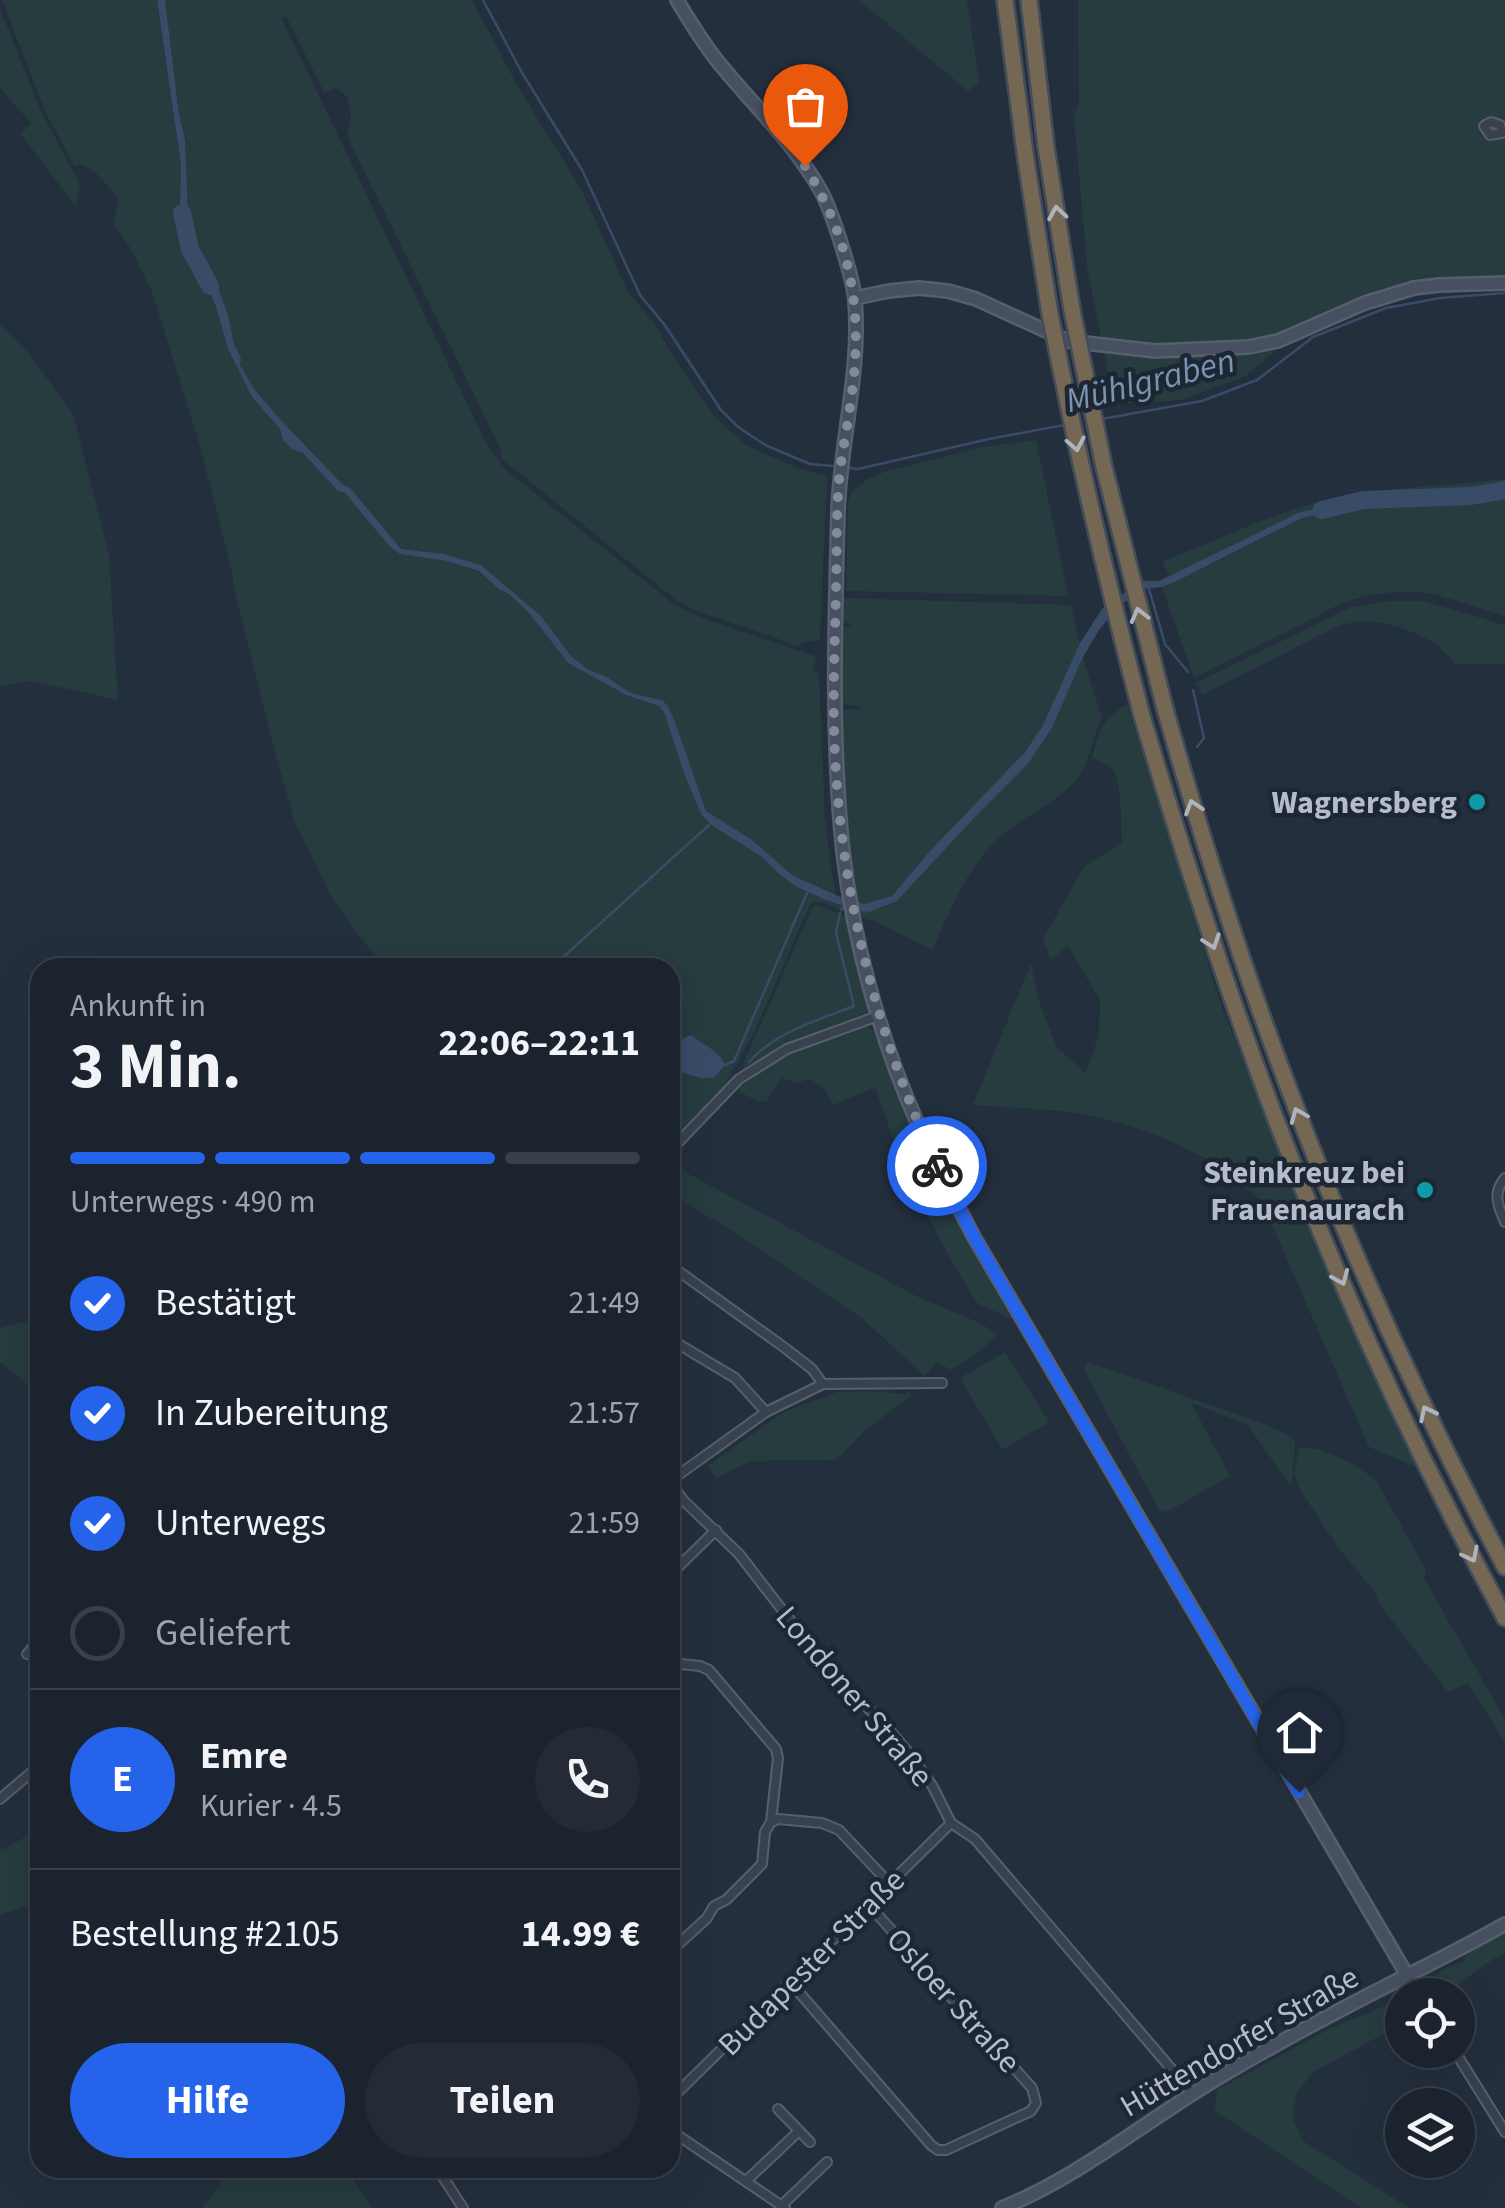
<!DOCTYPE html>
<html lang="de">
<meta charset="utf-8">
<style>
:root{--surface:#1b232e;--page:#242b36;--text:#f1f3f6;--muted:#a0a4aa;--line:#39404a;--accent:#2563eb}
body{margin:0;font-family:"Source Sans 3",sans-serif;background:var(--page);color:var(--text);height:100vh;display:flex;flex-direction:column;font-size:38px;white-space:nowrap}
*{box-sizing:border-box;margin:0}
p{font-size:32px;color:var(--muted)}
.icon{flex:none;width:55px;height:55px;fill:none;stroke:currentColor;stroke-width:2;stroke-linecap:round;stroke-linejoin:round}
.map{position:relative;flex:1;overflow:hidden}
.panel{position:absolute;left:30px;top:958px;width:650px;height:1220px;display:flex;flex-direction:column;background:var(--surface);border-radius:30px;box-shadow:0 10px 40px #0002,0 0 0 2px var(--line)}
.panel>*{flex:none}
.fabs{position:absolute;left:1385px;top:1978px;display:grid;gap:20px}
.fabs a{display:grid;place-items:center;width:90px;height:90px;border-radius:50%;background:var(--surface);box-shadow:0 10px 40px #0002,0 0 0 2px var(--line);font-size:50px}
.pin{position:absolute;display:grid;place-items:center;width:85px;height:85px;color:#fff;margin:-102px -42px;border-radius:50% 50% 50% 0;rotate:-45deg;box-shadow:0 0 10px #0007}
.pin .icon{rotate:45deg}
.courier{position:absolute;display:grid;place-items:center;width:100px;height:100px;margin:-50px;border:8px solid #2563eb;border-radius:50%;background:#fff;color:#222;box-shadow:0 2px 12px #0007}
.overview em{font-style:normal;font-weight:700}
.overview div{display:flex;flex-direction:column-reverse}
.overview{display:flex;align-items:center;justify-content:space-between;height:170px;padding:0 40px}
h1{font-size:65px;font-weight:700;line-height:75px}
.bar{display:grid;grid-template-columns:repeat(4,1fr);gap:15px 10px;align-content:center;height:120px;padding:0 40px}
.bar i{height:12px;border-radius:8px;background:var(--line)}
.bar .active{background:var(--accent)}
.bar p{grid-column:span 4}
.line{display:flex;align-items:center;gap:25px;padding:0 40px;border-top:2px solid var(--line)}
.line div{flex:1}
.round{display:grid;place-items:center;flex:none;width:105px;height:105px;border-radius:52px;background:var(--page)}
ol{padding:0 40px;list-style:none}
li{display:flex;align-items:center;gap:30px;height:110px}
li p{margin-inline-start:auto}
li .icon{padding:10px;border-radius:50%;background:var(--accent);color:#fff;stroke-width:4}
li:last-child{color:var(--muted)}
li i{width:55px;height:55px;border:5px solid var(--line);border-radius:50%}
.action{display:flex;gap:20px;margin-top:auto;padding:20px 40px}
.action a{flex:1;height:115px;border-radius:60px;background:var(--accent);color:#fff;font-size:40px;font-weight:700;line-height:115px;text-align:center}
.action a+a{background:var(--page);color:var(--text)}
.map>svg:first-child{display:block}
</style>
<div class="map">
<svg width="1505" height="2208" viewBox="0 0 1505 2208">
<rect width="100%" height="100%" fill="#242f3e"/>
<g fill="#263c3f">
<path d="M2,0H157L181,164L180,212L191,249L216,307L228,349L252,397L280,429L283,440L292,449L303,453L338,491L345,493L390,547L400,554L447,561L479,571L500,590L509,594L530,614L568,663L626,695L659,706L664,712L685,776L701,814L710,824L762,857L779,874L826,900L846,907L848,913L822,902H812L810,905L753,1035L718,1096H714L676,1139L670,1141V1069L701,1078H714L725,1065C715,1045 701,1043 681,1042L670,1056V968L386,967L359,936L331,896L295,823L272,741L235,593L231,567L198,439L152,292L131,249L113,223L119,198L97,174L81,164L74,166L45,111Z"/>
<path d="M165,0H472L517,85L582,191L628,292L654,323L675,359L715,417L746,445L795,467L827,476L820,640L804,642L799,646L699,612L677,601L502,459L500,447L347,136L351,120L348,97L336,88L324,92L286,16L282,19L475,420L490,450L506,470L676,606L708,620L817,657L813,668L816,673L819,672L825,821L835,894L792,875L706,811L668,706L652,697L631,693L605,676L589,670L571,656L541,616L481,565L444,554L401,549L351,489L342,484L279,418L254,389L240,365L241,358L234,344L228,315L216,282L196,246L188,214L185,140L179,114Z"/>
<path d="M859,0H967L979,82L968,91Z"/>
<path d="M1078,0H1505V277L1427,280L1381,293L1306,324L1246,376L1182,400L1114,404L1087,266L1074,116L1079,102Z"/>
<path d="M0,9L41,111L77,179L80,187L76,207L21,134L31,123L0,88Z"/>
<path d="M0,324L27,351L73,414L109,555L118,700L32,681L0,686Z"/>
<path d="M1036,440L1068,596L846,591L848,500L853,491L868,479L884,472L978,448Z"/>
<path d="M1505,479V616C1482,610 1460,601 1437,595C1406,587 1350,594 1324,613L1194,678L1162,587L1211,565L1302,518L1342,509L1298,513L1169,576L1163,561C1216,541 1267,515 1322,501C1381,487 1444,486 1505,479Z"/>
<path d="M844,598L1071,605L1080,643L1042,727L1024,753L929,852L892,896L866,904L857,902L844,813L839,713L841,710L859,709L860,706L841,704L838,700L840,629L843,626L850,627L851,624L843,622L840,619L841,600Z"/>
<path d="M1391,601H1423L1505,625V664H1454C1441,638 1391,621 1362,621C1354,622 1345,624 1338,626L1202,695L1195,683L1352,607Z"/>
<path d="M1083,657L1102,718C1091,738 1091,763 1075,781C1057,802 1029,814 1007,831C970,860 952,906 934,947L931,949L877,922L859,917L858,911L869,912L897,901L975,817L1027,765L1052,728Z"/>
<path d="M1127,704L1222,1008L1316,1238L1421,1469L1369,1447L1262,1202C1216,1155 1146,1126 1082,1114C1046,1108 1008,1108 973,1105L1031,963L1039,1001L1057,1048L1086,1073L1099,1034L1100,1000L1068,946L1051,960L1043,939L1084,867L1122,842C1121,824 1122,785 1113,770C1108,763 1099,761 1092,758C1099,731 1102,719 1127,704Z"/>
<path d="M816,905L848,917L869,1002L867,1013L860,1019L785,1044L745,1069L743,1067L744,1062L812,908Z"/>
<path d="M866,1026L879,1034L902,1099L933,1171L1015,1320L978,1304L954,1265L920,1202L892,1136L875,1087L833,1105L824,1088L810,1079L795,1083L782,1078L766,1101H757L740,1092L739,1087C775,1055 819,1037 866,1026Z"/>
<path d="M670,1164L918,1297L982,1324L997,1335L981,1350L951,1370L937,1362L925,1376L863,1319L731,1230L670,1194Z"/>
<path d="M40,1318V1395L0,1362V1328Z"/>
<path d="M1005,1352L1049,1422L1003,1450L960,1378Z"/>
<path d="M1088,1362L1265,1424L1287,1434L1295,1442L1292,1482L1289,1484L1247,1424L1191,1403L1230,1476L1167,1512L1159,1510L1084,1370Z"/>
<path d="M869,1391L903,1394L910,1392L911,1396L864,1431L836,1460L751,1461L716,1478L708,1466L782,1413L837,1392Z"/>
<path d="M1300,1447C1323,1446 1361,1466 1377,1482L1426,1570L1424,1579L1505,1719V1742L1468,1683L1448,1692L1379,1604L1375,1592L1339,1549L1299,1488L1294,1472Z"/>
<path d="M40,1828V1902L0,1915V1847L3,1850Z"/>
<path d="M1505,1930V1952L1484,1965L1444,1995H1430C1430,1971 1447,1968 1466,1960L1465,1956Z"/>
<path d="M1401,1999L1402,2024L1313,2072L1296,2094L1293,2118L1303,2141L1409,2208H1361L1215,2111L1217,2090L1329,2029Z"/>
<path d="M231,2168H345L372,2208H202L232,2169Z"/>
</g>
<g fill="#394c67">
<path d="M157,0H165L179,114L185,140L188,214L196,246L216,282L228,315L234,344L241,358L240,365L254,389L279,418L342,484L351,489L401,549L444,554L481,565L541,616L571,656L589,670L605,676L631,693L662,700L668,706L675,722L706,811L752,840L792,875L845,899L865,904L892,896L929,852L1024,753L1042,727L1080,643L1102,609L1141,581H1159L1298,513L1341,502L1343,509L1302,518L1179,580L1162,587L1142,589L1117,608L1099,630L1083,657L1052,728L1027,765L975,817L897,901L869,912L858,911L826,900L797,887L779,874L762,857L710,824L701,814L685,776L664,712L659,706L626,695L568,663L530,614L509,594L500,590L479,571L447,561L400,554L390,547L345,493L338,491L303,453L292,449L283,440L280,429L252,397L228,349L216,307L191,249L180,211L181,164Z"/>
<path d="M691,1035C703,1045 718,1049 725,1065L714,1078H701L670,1069C670,1055 676,1040 691,1035Z"/>
</g>
<g fill="none" stroke-linecap="round" stroke-linejoin="round">
<g stroke="#394c67" stroke-width="2.5">
<path d="M483,0L521,71L582,170L640,295L664,324L721,410L738,427L765,445L810,464L832,466"/>
<path d="M1102,419L1202,401L1257,380L1313,337L1386,308L1440,298L1505,293"/>
<path d="M850,468L858,469L989,439L1064,425"/>
<path d="M1149,589L1165,644L1188,672"/>
<path d="M1193,690L1204,738L1197,747"/>
<path d="M841,910L844,906"/>
<path d="M551,968L709,825"/>
<path d="M749,1062C775,1032 819,1020 854,1006L836,933L840,913"/>
<path d="M725,1065L734,1061L807,893"/>
</g>
<g stroke="#394c67" stroke-width="18">
<path d="M182,213L190,249L210,286"/>
<path d="M1322,510L1363,500L1471,496L1505,490"/>
</g>
<defs>
<g id="street">
<path d="M1491,122L1500,125L1502,133L1490,135L1484,126Z"/>
<path d="M670,1151L739,1079L787,1049L878,1016"/>
<path d="M1505,1178C1492,1193 1498,1206 1505,1222"/>
<path d="M670,1265L785,1348L812,1369L823,1384"/>
<path d="M670,1339L735,1378L766,1412"/>
<path d="M670,1481L766,1412L823,1384L942,1383"/>
<path d="M670,1483L684,1501L739,1554L824,1664L887,1727L913,1758L933,1787L951,1823L975,1839L1192,2093"/>
<path d="M670,1575L716,1530"/>
<path d="M27,1654L40,1639"/>
<path d="M670,1663L700,1666L709,1670L776,1749L778,1758L771,1822L765,1832L762,1864L726,1900L714,1906L707,1918L670,1952"/>
<path d="M0,1799L40,1765"/>
<path d="M771,1822L778,1819L822,1823L839,1830L890,1884"/>
<path d="M1407,1975L1419,1995"/>
<path d="M791,1983L931,2145L938,2150H946L1031,2111L1036,2103L1032,2088L869,1905"/>
<path d="M1454,2050L1505,2132"/>
<path d="M670,2100L951,1823"/>
<path d="M778,2109L810,2142"/>
<path d="M670,2130L785,2208"/>
<path d="M437,2168L463,2208"/>
<path d="M746,2181L799,2131"/>
<path d="M781,2206L827,2162"/>
</g>
<g id="secondary">
<path d="M677,0C690,22 703,43 719,63C754,106 795,144 822,193C831,211 837,230 843,250C848,266 854,285 855,301C861,372 840,441 838,512C835,626 831,739 843,852C853,940 881,1041 917,1122C934,1161 954,1199 974,1237L1407,1975"/>
<path d="M855,298L889,291L919,288L948,291L976,299L1068,341L1155,351L1248,347L1278,341L1365,303L1414,288L1439,285L1505,283"/>
<path d="M1002,2208C1083,2175 1149,2118 1223,2075C1282,2040 1343,2008 1404,1977C1438,1960 1472,1943 1505,1924"/>
</g>
<g id="highway">
<path d="M1005,0L1026,160L1050,314"/>
<path d="M1029,0L1046,147L1072,310"/>
<path d="M1165,709C1203,843 1245,976 1295,1105C1355,1263 1426,1417 1505,1567"/>
<path d="M1142,716C1182,851 1225,985 1275,1117C1340,1289 1418,1457 1505,1618"/>
</g>
</defs>
<use href="#street" stroke="#565f6c" stroke-width="12"/>
<use href="#secondary" stroke="#565f6c" stroke-width="16"/>
<use href="#highway" stroke="#434c59" stroke-width="20"/>
<use href="#street" stroke="#38414e" stroke-width="8"/>
<use href="#secondary" stroke="#465061" stroke-width="11"/>
<use href="#highway" stroke="#746855" stroke-width="15"/>
<defs>
<g id="highway-bridge">
<path d="M1072,310L1104,467L1165,709"/>
<path d="M1050,314C1076,449 1107,582 1142,716"/>
</g>
</defs>
<use href="#highway-bridge" stroke="#434c59" stroke-width="20" stroke-linecap="butt"/>
<use href="#highway-bridge" stroke="#746855" stroke-width="15"/>
</g>
<defs><path id="oneway-chevron" d="M-2-3.5L2.5 0L-2 3.5" fill="none" stroke-width="1.6" stroke-linecap="round" stroke-linejoin="round" transform="scale(2.5)"/></defs>
<g stroke="#aeb4bd">
<use href="#oneway-chevron" transform="translate(1057 213) rotate(-99)"/>
<use href="#oneway-chevron" transform="translate(1076 444) rotate(79)"/>
<use href="#oneway-chevron" transform="translate(1139 615) rotate(-104)"/>
<use href="#oneway-chevron" transform="translate(1193 807) rotate(-107)"/>
<use href="#oneway-chevron" transform="translate(1212 942) rotate(71)"/>
<use href="#oneway-chevron" transform="translate(1298 1115) rotate(-112)"/>
<use href="#oneway-chevron" transform="translate(1341 1278) rotate(67)"/>
<use href="#oneway-chevron" transform="translate(1427 1413) rotate(-116)"/>
<use href="#oneway-chevron" transform="translate(1471 1555) rotate(63)"/>
</g>
<g fill="none" stroke-linecap="round" stroke-linejoin="round">
<path stroke="#828b98" stroke-width="10" stroke-dasharray="0 18" d="M805,166C851,240 864,312 851,399C848,426 841,454 839,481C836,517 837,553 836,588C835,643 832,700 835,755C842,898 877,1035 937,1166"/>
<path stroke="#2563eb" stroke-width="12" d="M937,1166L974,1237L1299,1792"/>
</g>
<g fill="#0f9aa8" stroke="#1d2633" stroke-width="4">
<circle cx="1477" cy="802" r="10"/>
<circle cx="1425" cy="1190" r="10"/>
</g>
<g text-anchor="middle" stroke-width="9" stroke-linejoin="round" paint-order="stroke">
<g font-size="32" font-weight="bold" fill="#b4bcc9" stroke="#1d2633" text-anchor="end">
<text x="1457" y="813">Wagnersberg</text>
<text x="1405" y="1183">Steinkreuz bei<tspan x="1405" dy="37">Frauenaurach</tspan></text>
</g>
<g font-size="32" fill="#b4bcc9" stroke="#1d2633">
<text transform="translate(855 1696) rotate(50)" y="11">Londoner Straße</text>
<text transform="translate(811 1962) rotate(-45)" y="11">Budapester Straße</text>
<text transform="translate(954 2000) rotate(48)" y="11">Osloer Straße</text>
<text transform="translate(1239 2041) rotate(-30)" y="11">Hüttendorfer Straße</text>
</g>
<g font-size="35" font-style="italic" fill="#7c92b1" stroke="#1d2633">
<text transform="translate(1150 380) rotate(-14)" y="12">Mühlgraben</text>
</g>
</g>
</svg>
<div class="fabs">
<a><svg class="icon" aria-label="locate" viewBox="0 0 24 24"><circle cx="12" cy="12" r="6"/><path d="M12 2v4M12 18v4M2 12h4M18 12h4"/></svg></a>
<a><svg class="icon" aria-label="layers" viewBox="0 0 24 24"><path d="M12 4l9 5-9 5-9-5zM3 14l9 5 9-5"/></svg></a>
</div>
<div class="pin" style="left:805px;top:166px;background:#ea580c"><svg class="icon" aria-label="bag" viewBox="0 0 24 24"><path d="M5 8h14l-1 12H6zM9 8a3 3 0 0 1 6 0"/></svg></div>
<div class="pin" style="left:1299px;top:1792px;background:#1f2937"><svg class="icon" aria-label="home" viewBox="0 0 24 24"><path d="M3 11l9-7 9 7M6 9v11h12V9"/></svg></div>
<div class="courier" style="left:937px;top:1166px"><svg class="icon" aria-label="bike" viewBox="0 0 24 24"><circle cx="6" cy="16" r="4"/><circle cx="18" cy="16" r="4"/><path d="M6 16l4-8h5l3 8M10 8l3 8H6M13 5h3"/></svg></div>
<section class="panel">
<div class="overview"><div><h1>3 Min.</h1><p>Ankunft in</p></div><em>22:06–22:11</em></div>
<div class="bar"><i class="active"></i><i class="active"></i><i class="active"></i><i></i><p>Unterwegs · 490 m</p></div>
<ol>
<li><svg class="icon" aria-label="check" viewBox="0 0 24 24"><path d="M5 12l5 5 9-10"/></svg>Bestätigt<p>21:49</p></li>
<li><svg class="icon" aria-label="check" viewBox="0 0 24 24"><path d="M5 12l5 5 9-10"/></svg>In Zubereitung<p>21:57</p></li>
<li><svg class="icon" aria-label="check" viewBox="0 0 24 24"><path d="M5 12l5 5 9-10"/></svg>Unterwegs<p>21:59</p></li>
<li><i></i>Geliefert</li>
</ol>
<div class="line" style="height:180px"><b class="round" style="background:var(--accent);color:#fff">E</b><div><b>Emre</b><p>Kurier · 4.5</p></div><a class="round"><svg class="icon" aria-label="phone" viewBox="0 0 24 24"><path d="M5 4h4l2 5-3 2q2 4 5 5l2-3 5 2v4C11 20 4 13 5 4z"/></svg></a></div>
<div class="line" style="height:130px"><div>Bestellung #2105</div><b>14.99 €</b></div>
<div class="action"><a>Hilfe</a><a>Teilen</a></div>
</section>
</div>
